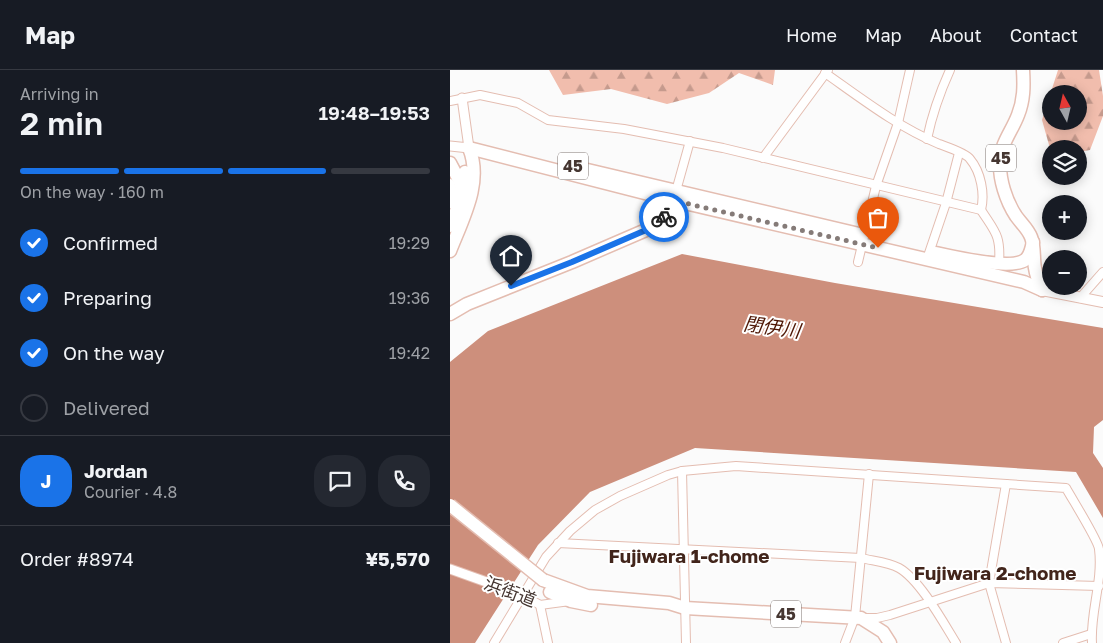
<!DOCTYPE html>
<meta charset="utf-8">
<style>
:root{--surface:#171b24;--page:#242831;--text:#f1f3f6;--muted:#9ea1a6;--line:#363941;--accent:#1a73e8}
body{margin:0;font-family:"Golos Text","Noto Sans JP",sans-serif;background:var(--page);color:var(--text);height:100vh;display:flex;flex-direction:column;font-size:19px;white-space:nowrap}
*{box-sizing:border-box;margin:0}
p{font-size:16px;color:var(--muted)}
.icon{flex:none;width:28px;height:28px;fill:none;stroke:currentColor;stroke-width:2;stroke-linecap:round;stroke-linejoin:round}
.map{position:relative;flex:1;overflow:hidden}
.panel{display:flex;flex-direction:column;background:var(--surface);width:450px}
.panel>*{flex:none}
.needle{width:32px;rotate:352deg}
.buttons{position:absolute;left:592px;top:15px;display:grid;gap:10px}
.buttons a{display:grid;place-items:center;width:45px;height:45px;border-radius:50%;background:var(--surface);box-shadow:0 2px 12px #0003;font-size:25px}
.pin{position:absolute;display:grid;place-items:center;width:42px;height:42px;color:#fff;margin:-51px -21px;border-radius:50% 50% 50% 0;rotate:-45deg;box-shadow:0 0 5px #0007}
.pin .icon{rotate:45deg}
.courier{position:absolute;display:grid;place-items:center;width:50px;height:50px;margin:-25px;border:4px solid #1a73e8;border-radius:50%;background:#fff;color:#222;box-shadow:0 1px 6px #0007}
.head em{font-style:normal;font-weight:600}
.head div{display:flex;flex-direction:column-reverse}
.head{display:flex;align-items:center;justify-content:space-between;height:85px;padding:0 20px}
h1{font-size:32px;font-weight:600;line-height:38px}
.bar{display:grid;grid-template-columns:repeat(4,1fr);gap:8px 5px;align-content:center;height:60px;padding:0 20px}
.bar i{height:6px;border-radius:4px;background:var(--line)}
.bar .on{background:var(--accent)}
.bar p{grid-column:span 4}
.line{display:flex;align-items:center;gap:12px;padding:0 20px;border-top:1px solid var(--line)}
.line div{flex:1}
.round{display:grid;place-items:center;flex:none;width:52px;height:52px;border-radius:20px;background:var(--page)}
ol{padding:0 20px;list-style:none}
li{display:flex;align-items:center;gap:15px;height:55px}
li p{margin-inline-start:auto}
li .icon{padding:5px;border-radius:50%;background:var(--accent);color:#fff;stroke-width:4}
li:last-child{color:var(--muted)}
li i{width:28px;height:28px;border:2px solid var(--line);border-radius:50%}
header{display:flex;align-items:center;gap:30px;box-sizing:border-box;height:70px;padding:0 25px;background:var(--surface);border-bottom:1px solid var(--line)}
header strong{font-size:24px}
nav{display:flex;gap:28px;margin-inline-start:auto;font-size:18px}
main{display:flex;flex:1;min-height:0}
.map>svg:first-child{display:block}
</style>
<header>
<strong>Map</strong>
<nav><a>Home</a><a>Map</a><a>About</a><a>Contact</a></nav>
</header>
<main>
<section class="panel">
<div class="head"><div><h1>2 min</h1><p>Arriving in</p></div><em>19:48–19:53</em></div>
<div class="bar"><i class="on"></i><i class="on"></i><i class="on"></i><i></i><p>On the way · 160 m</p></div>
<ol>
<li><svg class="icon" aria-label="check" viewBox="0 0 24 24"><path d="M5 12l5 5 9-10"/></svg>Confirmed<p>19:29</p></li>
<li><svg class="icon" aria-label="check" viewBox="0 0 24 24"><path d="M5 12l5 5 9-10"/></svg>Preparing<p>19:36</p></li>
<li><svg class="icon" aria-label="check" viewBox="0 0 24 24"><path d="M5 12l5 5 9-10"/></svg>On the way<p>19:42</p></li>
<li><i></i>Delivered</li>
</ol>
<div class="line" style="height:90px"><b class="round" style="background:var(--accent);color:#fff">J</b><div><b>Jordan</b><p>Courier · 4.8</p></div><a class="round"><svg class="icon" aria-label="chat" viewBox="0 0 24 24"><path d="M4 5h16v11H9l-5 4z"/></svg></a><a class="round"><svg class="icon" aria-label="phone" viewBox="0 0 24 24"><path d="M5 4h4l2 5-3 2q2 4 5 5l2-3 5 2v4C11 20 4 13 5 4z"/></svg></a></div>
<div class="line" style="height:65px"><div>Order #8974</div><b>¥5,570</b></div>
</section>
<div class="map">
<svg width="653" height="573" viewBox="0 0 653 573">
<defs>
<pattern id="forest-firs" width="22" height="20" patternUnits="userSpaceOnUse" patternTransform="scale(1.25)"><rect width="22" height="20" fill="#f1bdad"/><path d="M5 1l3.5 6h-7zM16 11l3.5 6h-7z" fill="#c59a8d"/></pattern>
</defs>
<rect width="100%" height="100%" fill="#fbfbfb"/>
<g fill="url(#forest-firs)" fill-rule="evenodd">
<path d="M99,0H325L323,15L289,3L259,23L217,34L161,19L113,25Z"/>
<path d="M608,0H649L653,26V46L640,80L629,82V79H601V82L592,50ZM601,24H629V51H601Z"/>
</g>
<path fill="#cd8f7c" d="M232,184L385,213L653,258V350L644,357L643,383L653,398V448L626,402L245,378L140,422L88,475L25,573H0V292L38,261Z"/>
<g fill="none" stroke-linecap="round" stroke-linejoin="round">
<defs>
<g id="minor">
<path d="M0,31L30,25L68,33L98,50L174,59L273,78L531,140C535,124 531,102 520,89C516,83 497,77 489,74C448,57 412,29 375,3"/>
<path d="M477,69C482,45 490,22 500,0"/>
<path d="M313,88L378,0"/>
<path d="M0,113L4,124L0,134"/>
<path d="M226,121L240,71"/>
<path d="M531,140C545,162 551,165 549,193"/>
<path d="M477,189L496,133L509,83"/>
<path d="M408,192L426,116L448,53L460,0"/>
<path d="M630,228L653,202"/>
<path d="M232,401L236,573"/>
<path d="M556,414L539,513L556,573"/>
<path d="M108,473L411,488C423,491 438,492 449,498C470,510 493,552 506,573"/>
<path d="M73,525L90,535L120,531"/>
<path d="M90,535L98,573"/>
<path d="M413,548H427L440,545L539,513L649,516"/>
<path d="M44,573L96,487L120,461L145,440L170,426L218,405L232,401L286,396L616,418C622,429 648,470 649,479C653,512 640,542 642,573"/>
<path d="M395,573L405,547L419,404"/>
<path d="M613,573L641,564"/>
</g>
<g id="tertiary">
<path d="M0,76L19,78L12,28"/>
<path d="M0,499L73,525"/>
</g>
<path id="secondary" d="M592,220L653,232"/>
<g id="trunk">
<path d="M573,0C574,16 574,30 568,45C562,61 551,73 550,91C549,109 556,131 566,146C571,153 578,159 581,167C585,177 583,188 585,198C586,205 589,213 592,220"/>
<path d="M19,78L222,130L574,212L592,220"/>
<path d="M0,93L9,110L12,119"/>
<path d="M129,98L409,164"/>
<path d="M0,156L13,124L15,102"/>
<path d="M0,181C13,148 33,112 19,78"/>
<path d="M486,183C504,187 561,200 575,190C581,185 581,179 583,172"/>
<path d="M0,244L17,234L122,192L203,157L217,144L225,124"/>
<path d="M93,510L137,526L219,533L235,538L411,548L433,562L440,573"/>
<path d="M100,522L121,531L141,535"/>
</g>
</defs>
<use href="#minor" stroke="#e4bdb1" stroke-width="10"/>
<use href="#tertiary" stroke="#e4bdb1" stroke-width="11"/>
<use href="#secondary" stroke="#e4bdb1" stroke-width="12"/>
<use href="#trunk" stroke="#e4bdb1" stroke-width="15"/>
<use href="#minor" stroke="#fff" stroke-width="8"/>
<use href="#tertiary" stroke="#fff" stroke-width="9"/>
<use href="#secondary" stroke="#fff" stroke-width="10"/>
<use href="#trunk" stroke="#fff" stroke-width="12"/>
<defs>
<path id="trunk-bridge" d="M0,435L93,510"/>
</defs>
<use href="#trunk-bridge" stroke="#e4bdb1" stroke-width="15" stroke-linecap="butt"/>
<use href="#trunk-bridge" stroke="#fff" stroke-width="12"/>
</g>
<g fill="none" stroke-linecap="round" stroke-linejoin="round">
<path stroke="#857b78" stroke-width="5" stroke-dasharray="0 9" d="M214,147L217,144L222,130L428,178"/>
<path stroke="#1a73e8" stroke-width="6" d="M61,216L122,192L203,157L214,147"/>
</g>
<g text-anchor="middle" stroke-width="4" stroke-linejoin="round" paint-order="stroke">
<g fill="#fff" stroke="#7d726f" stroke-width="1">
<rect x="536" y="74.5" width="30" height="27" rx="4"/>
<rect x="108" y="82.5" width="30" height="27" rx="4"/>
<rect x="321" y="530.5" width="30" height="27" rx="4"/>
</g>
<g font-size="16" font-weight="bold" fill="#453631">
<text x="551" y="94">45</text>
<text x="123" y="102">45</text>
<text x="336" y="550">45</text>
</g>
<g font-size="18" fill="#453631" stroke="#fff">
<text transform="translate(60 522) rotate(21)" y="6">浜街道</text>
</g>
<g font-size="19" font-style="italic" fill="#4e1604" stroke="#fff">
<text transform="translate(322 257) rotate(8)" y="7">閉伊川</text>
</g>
<g font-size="19" font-weight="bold" fill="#42251b" stroke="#fff">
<text x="239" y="493">Fujiwara 1-chome</text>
<text x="545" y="510">Fujiwara 2-chome</text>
</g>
</g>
</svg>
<div class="buttons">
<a><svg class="needle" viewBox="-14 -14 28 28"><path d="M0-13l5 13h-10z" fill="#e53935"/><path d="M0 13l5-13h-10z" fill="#9ea1a6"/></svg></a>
<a><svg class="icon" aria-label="layers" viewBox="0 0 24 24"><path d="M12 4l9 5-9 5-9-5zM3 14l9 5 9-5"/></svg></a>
<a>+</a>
<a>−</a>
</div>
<div class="pin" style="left:428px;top:178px;background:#ea580c"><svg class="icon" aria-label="bag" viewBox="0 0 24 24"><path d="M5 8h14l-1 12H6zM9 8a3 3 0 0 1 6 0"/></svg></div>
<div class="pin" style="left:61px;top:216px;background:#1f2937"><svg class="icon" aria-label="home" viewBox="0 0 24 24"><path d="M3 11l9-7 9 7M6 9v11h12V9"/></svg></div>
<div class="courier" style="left:214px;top:147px"><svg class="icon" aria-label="bike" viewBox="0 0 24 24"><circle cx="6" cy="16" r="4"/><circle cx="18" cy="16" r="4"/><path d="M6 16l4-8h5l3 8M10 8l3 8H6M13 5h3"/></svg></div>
</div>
</main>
